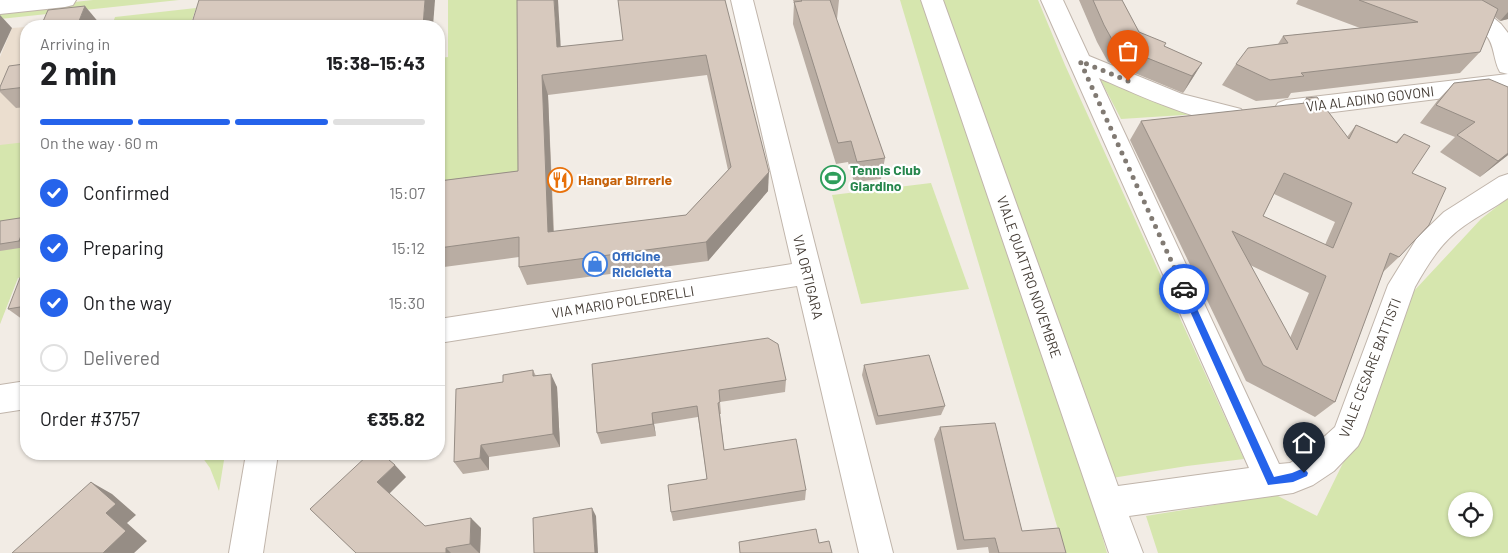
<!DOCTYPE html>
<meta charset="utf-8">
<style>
:root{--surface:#fff;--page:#f6f6f6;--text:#202124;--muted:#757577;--line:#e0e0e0;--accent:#2563eb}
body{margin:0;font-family:Barlow,sans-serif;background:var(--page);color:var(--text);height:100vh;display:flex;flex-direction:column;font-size:19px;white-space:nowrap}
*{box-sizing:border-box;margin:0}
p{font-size:16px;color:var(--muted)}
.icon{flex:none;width:28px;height:28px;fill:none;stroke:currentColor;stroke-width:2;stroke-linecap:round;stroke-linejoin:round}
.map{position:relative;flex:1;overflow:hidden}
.drawer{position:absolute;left:20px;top:20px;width:425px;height:440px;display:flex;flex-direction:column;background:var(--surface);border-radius:20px;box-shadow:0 1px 4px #0004}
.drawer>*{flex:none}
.tools{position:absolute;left:1448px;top:492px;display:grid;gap:10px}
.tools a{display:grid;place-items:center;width:45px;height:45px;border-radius:50%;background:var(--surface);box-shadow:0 1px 4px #0004;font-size:25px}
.pin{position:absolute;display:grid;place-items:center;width:42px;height:42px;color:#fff;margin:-51px -21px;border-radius:50% 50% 50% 0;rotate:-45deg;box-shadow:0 0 5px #0007}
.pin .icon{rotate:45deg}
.courier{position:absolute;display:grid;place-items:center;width:50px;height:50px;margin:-25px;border:4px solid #2563eb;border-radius:50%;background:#fff;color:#222;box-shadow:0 1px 6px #0007}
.overview em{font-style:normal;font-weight:700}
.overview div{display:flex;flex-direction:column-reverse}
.overview{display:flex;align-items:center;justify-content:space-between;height:85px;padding:0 20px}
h1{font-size:32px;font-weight:700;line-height:38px}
.bar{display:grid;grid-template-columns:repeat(4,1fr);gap:8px 5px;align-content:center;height:60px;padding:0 20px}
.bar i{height:6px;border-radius:4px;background:var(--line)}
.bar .on{background:var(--accent)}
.bar p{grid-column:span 4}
.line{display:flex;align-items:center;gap:12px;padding:0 20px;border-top:1px solid var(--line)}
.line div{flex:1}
ol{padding:0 20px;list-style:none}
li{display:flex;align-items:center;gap:15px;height:55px}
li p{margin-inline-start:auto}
li .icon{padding:5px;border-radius:50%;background:var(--accent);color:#fff;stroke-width:4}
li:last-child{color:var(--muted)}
li i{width:28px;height:28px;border:2px solid var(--line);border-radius:50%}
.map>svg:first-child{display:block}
</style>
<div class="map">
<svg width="1508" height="553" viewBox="0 0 1508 553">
<rect width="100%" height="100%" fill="#f2ece5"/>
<path fill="#ebdecf" d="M26,27V255L0,324V57L12,28Z"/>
<g fill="#d6e6ae" fill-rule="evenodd">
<path d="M93,0H179L0,19V10Z"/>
<path d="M448,0H522L523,188L439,199V58L448,57Z"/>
<path d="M900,0H923L1094,507L1107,553H1065Z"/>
<path d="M942,0H1038L1065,65L1244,459L1187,466L1112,478Z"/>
<path d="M196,8L190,26H112L115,17Z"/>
<path d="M1098,75L1199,114L1121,119Z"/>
<path d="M26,142V276L18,278L0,324V145Z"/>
<path d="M931,183L969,289L861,304L832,195Z"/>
<path d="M1508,198V553H1158L1146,516L1276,495L1317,516L1367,414L1413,292L1481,219ZM1456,501H1484V529H1456Z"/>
<path d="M200,454H225L219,491L210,468Z"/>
</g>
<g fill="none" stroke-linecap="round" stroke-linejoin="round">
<defs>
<g id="minor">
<path d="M0,0H76L73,5L65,7L0,14Z"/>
<path d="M731,0H753L893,553H859L797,286L439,343V319L792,264Z"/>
<path d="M921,0H943L1118,486L1249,468L1041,0H1063L1089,56L1182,94L1241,109L1245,115L1241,121C1212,130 1129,91 1099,78L1279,464L1290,463L1305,454L1335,427L1388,285L1417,238L1444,212L1499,177L1508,174V198C1494,208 1478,216 1464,226C1442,241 1428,264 1415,287L1363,436L1358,446L1334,471L1313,485L1293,493L1129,516L1143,553H1109Z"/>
<path d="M1434,0H1464L1489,14L1501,24L1508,33V74L1500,72C1493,60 1495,45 1486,35C1473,19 1442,12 1434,0Z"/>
<path d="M1508,74V90L1286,118L1278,115L1274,109L1278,103L1286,100Z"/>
<path d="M26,381V409L0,413V385Z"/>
<path d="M246,454H278L263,553H229Z"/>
</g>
</defs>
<use href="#minor" stroke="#c0b5ab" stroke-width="2"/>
<use href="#minor" fill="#fff" fill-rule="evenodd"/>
</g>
<g fill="#b9ada3" fill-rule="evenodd">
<path d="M517,0L561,47L623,40L725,0L768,191L708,261L527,285L519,267V257L444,267L439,257V181L518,171ZM707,75L728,170L686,215L554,232L548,95Z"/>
<path d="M793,0H839L837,19H836L885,158L881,179L854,182L848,162L836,164L793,24L794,3Z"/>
<path d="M1079,0H1122L1139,32L1164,46L1202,63L1192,79L1183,93L1108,62L1097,42Z"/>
<path d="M1298,0H1508V19L1500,21L1495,17L1480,52L1460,73L1291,93L1288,98L1256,101L1222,85L1236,64L1278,44L1283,36L1360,28L1296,4Z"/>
<path d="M26,59V107L16,108L0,92V87L24,64Z"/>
<path d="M1454,83L1508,87V155L1480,177L1440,152L1455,137L1420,123L1438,100Z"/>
<path d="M1317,97L1347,137L1356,125L1396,142L1404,134L1412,173L1399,257L1383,272L1335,402L1315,417L1246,381L1130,140L1141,121L1302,104L1306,98ZM1274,194L1335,222L1325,245L1263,216ZM1250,265L1309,293L1290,338Z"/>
<path d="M0,221L26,247L0,251Z"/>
<path d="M26,269V322L8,309Z"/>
<path d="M592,364L786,380L785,392L720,402L721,414H720L724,450L806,490L805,500L673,521L671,512L707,479L698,417L654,424L656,436L601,444L597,433Z"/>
<path d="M864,365L945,406L941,415L876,425L862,375Z"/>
<path d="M533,370L536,376L557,387L560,447L489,457V470L463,474L454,462L503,382Z"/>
<path d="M940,427L1022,531L1066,553H989L988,547L957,550L934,439Z"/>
<path d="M406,477L389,493L425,526L481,528L480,553H356L310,509Z"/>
</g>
<g fill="#968d85">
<path d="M425,0H435L433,26H423Z"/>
<path d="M554,0H558L562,68L557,47Z"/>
<path d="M85,6L100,24L99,26H77Z"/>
<path d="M1508,12V19L1500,21Z"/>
<path d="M0,15L12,28L0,54Z"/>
<path d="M1202,63L1192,79L1183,93L1192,76Z"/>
<path d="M542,75L548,95L554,251L548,232Z"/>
<path d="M1508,153V155L1480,177L1498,161Z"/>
<path d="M769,172L768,191L708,261L706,242Z"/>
<path d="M26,222V247L19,241Z"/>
<path d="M551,374L557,387L560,447L553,434Z"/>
<path d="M652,413L654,424L656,436L653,424Z"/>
<path d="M481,445L489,457V470L480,458Z"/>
<path d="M395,465L406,477L389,494L377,482Z"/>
<path d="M91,482L112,494L136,515L127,523L147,541L134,553H103Z"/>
<path d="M592,508L596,516L598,553H595Z"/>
<path d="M471,518L481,528L480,553H479L470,544Z"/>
<path d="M446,548L451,553H446Z"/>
</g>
<g fill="#d7c9be" stroke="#968d85" fill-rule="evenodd">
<path d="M199,0H425L423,26H191Z"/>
<path d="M517,0H554L557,47L623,40L618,0H725L769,172L706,242L519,267V237L439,248V181L518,171ZM706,55L731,167L686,215L548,232L542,75Z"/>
<path d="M801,0H830L885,158L857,162L851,141L838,143L794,2L802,1Z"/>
<path d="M1093,0H1122L1139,32L1166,43L1164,46L1202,63L1192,76L1115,45L1104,25Z"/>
<path d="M1359,0H1482L1498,9L1480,52L1301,73L1304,76L1270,80L1236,64L1248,48L1288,43L1283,36L1418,22Z"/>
<path d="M85,6L77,26H41L48,10Z"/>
<path d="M26,59V87L0,90V87L9,66L24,64Z"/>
<path d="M1489,79L1508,87V153L1498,161L1457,135L1475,122L1436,105L1454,83Z"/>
<path d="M1317,97L1349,139L1356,125L1397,143L1404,134L1430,146L1412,173L1446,188L1429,225L1399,257L1390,253L1335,402L1263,365L1141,121L1315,102L1306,98ZM1284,173L1352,203L1333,248L1263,216ZM1232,231L1326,276L1297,350Z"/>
<path d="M26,217V222L19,241L0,244V221Z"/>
<path d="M26,269V306L8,309L23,270Z"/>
<path d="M768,338L778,344L786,380L719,390L720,402L718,403L724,450L796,439L806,490L671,512L668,485L707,479L697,406L652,413L653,424L597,433L592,364Z"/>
<path d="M929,355L945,406L878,416L864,365Z"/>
<path d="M533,370V376L551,374L553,434L481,445L480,458L454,462L456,389L503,382V375Z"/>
<path d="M995,423L1022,531L1059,528L1066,553H999L995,538L964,540L940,427Z"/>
<path d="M369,454H382L395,465L377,482L425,526L471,518L470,544L446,548V553H356L310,509Z"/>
<path d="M91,482L116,504L106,513L126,531L103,553H12Z"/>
<path d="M592,508L595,553H534L533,518Z"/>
<path d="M816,529L819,543L829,541L832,553H740L739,542Z"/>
</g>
<path fill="#2563eb" d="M1184,286L1188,289L1274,477L1292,473L1304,468L1308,473L1307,476L1293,482L1268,485L1180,289Z"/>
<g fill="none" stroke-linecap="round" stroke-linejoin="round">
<path stroke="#817a73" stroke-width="5" stroke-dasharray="0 9" d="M1128,81L1080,61L1184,289"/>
</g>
<defs>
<symbol id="stadium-ring" viewBox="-11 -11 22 22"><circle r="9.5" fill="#fff" stroke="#2e9e5b" stroke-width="1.5"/><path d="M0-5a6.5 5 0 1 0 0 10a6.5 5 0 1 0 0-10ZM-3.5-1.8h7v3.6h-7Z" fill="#2e9e5b"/></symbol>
<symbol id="restaurant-ring" viewBox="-11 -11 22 22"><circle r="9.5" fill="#fff" stroke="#e8710a" stroke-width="1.5"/><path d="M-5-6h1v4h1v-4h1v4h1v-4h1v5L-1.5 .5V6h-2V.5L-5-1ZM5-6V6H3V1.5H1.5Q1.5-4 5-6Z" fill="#e8710a"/></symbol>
<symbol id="shop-ring" viewBox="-11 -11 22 22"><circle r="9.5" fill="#fff" stroke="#3f7fe0" stroke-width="1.5"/><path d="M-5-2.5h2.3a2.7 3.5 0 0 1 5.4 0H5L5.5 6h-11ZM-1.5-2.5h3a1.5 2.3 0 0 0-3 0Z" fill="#3f7fe0"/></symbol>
</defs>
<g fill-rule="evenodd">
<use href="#stadium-ring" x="819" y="164" width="28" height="28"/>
<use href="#restaurant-ring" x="546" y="166" width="28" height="28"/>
<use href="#shop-ring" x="581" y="250" width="28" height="28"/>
</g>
<g text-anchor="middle" stroke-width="4.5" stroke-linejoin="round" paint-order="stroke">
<g font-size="14" fill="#443c35" stroke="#fff">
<text transform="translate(1370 99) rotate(-7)" y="5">VIA ALADINO GOVONI</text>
<text transform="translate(808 277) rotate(76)" y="5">VIA ORTIGARA</text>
<text transform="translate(1029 277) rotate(71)" y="5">VIALE QUATTRO NOVEMBRE</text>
<text transform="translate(623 302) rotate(-9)" y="5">VIA MARIO POLEDRELLI</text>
<text transform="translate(1370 368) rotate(-69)" y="5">VIALE CESARE BATTISTI</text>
</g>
<g font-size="14" font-weight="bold" fill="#27864d" stroke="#fff" text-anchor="start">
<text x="850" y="175">Tennis Club<tspan x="850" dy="16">Giardino</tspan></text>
</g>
<g font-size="14" font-weight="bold" fill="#c56008" stroke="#fff" text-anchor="start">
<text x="578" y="185">Hangar Birrerie</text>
</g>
<g font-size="14" font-weight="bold" fill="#366cbe" stroke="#fff" text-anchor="start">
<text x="612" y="261">Officine<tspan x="612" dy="16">Ricicletta</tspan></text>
</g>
</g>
</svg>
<div class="tools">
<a><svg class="icon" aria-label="locate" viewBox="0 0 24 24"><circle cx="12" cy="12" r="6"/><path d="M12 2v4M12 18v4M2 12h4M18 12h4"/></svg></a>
</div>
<div class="pin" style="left:1128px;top:81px;background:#ea580c"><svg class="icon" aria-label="bag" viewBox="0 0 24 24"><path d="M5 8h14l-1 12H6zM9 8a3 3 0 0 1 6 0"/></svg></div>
<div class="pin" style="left:1304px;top:473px;background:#1f2937"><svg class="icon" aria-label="home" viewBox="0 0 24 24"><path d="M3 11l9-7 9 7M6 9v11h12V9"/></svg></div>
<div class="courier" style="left:1184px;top:289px"><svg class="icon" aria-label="car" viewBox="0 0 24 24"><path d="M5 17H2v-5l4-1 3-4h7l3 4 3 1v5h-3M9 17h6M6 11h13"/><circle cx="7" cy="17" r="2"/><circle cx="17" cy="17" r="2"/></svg></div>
<section class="drawer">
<div class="overview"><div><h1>2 min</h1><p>Arriving in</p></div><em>15:38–15:43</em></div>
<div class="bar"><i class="on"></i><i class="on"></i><i class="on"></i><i></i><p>On the way · 60 m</p></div>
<ol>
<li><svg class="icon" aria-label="check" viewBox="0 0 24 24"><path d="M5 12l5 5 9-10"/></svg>Confirmed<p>15:07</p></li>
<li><svg class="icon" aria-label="check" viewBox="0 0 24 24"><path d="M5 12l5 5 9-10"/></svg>Preparing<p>15:12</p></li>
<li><svg class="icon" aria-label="check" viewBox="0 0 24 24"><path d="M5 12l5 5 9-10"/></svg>On the way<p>15:30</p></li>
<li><i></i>Delivered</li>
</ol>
<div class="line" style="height:65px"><div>Order #3757</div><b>€35.82</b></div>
</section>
</div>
